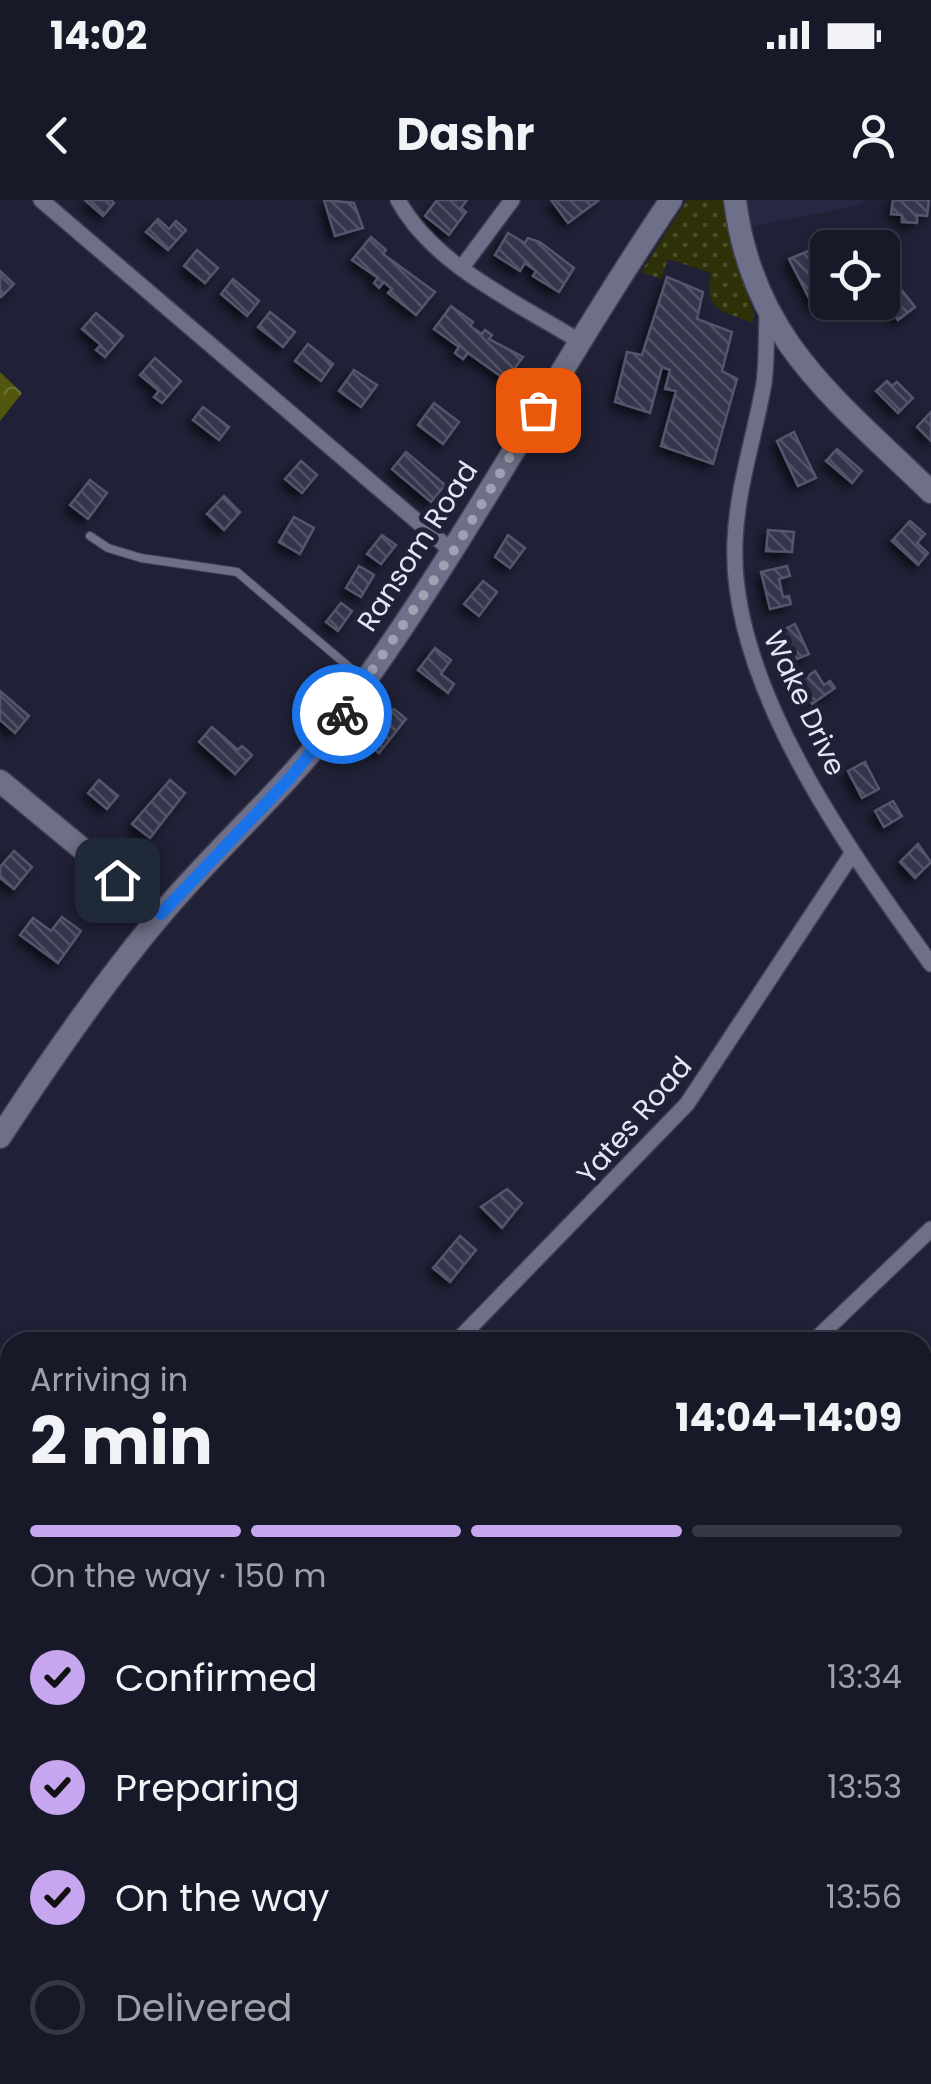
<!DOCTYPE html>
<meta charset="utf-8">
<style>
:root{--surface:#181928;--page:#252634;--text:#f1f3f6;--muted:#9fa0a8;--line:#363845;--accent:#c7a6f0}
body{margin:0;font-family:Poppins,sans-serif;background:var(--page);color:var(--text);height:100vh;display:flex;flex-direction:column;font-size:38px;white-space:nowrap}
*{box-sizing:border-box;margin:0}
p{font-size:32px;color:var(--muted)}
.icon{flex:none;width:55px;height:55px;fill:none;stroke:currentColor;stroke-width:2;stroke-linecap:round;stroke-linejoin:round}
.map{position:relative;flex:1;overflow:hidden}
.side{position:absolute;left:0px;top:1132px;width:932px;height:752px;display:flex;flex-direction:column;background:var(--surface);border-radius:30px 30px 0 0;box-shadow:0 2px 8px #0004,0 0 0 2px var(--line)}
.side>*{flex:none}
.fabs{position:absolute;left:810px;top:30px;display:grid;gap:20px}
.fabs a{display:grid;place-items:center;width:90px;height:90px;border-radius:15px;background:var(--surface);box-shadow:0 2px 8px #0004,0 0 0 2px var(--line);font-size:50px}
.pin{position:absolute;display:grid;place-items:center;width:85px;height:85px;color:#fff;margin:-42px;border-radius:20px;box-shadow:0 5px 15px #0006}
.courier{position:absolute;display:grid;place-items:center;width:100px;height:100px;margin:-50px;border:8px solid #1a73e8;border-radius:50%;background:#fff;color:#222;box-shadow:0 2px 12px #0007}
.headline em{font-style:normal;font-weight:700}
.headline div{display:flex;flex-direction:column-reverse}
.headline{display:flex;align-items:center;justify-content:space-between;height:170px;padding:0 30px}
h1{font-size:65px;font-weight:700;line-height:75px}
.bar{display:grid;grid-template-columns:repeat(4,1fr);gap:15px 10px;align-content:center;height:120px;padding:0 30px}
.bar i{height:12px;border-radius:8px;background:var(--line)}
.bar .active{background:var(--accent)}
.bar p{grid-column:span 4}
ol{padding:0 30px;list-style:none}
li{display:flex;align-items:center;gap:30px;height:110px}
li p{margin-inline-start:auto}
li .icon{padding:10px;border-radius:50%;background:var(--accent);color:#111;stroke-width:4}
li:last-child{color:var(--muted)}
li i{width:55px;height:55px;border:5px solid var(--line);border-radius:50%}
.status{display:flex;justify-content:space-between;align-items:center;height:70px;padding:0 50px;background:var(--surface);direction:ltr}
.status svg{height:28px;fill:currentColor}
header{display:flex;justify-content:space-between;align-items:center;height:130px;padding:0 30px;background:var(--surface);font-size:45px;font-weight:700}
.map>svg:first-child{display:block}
</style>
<div class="status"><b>14:02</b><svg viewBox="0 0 49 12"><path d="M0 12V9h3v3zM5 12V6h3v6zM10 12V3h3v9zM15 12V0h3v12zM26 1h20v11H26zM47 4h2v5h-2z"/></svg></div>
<header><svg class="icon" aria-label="back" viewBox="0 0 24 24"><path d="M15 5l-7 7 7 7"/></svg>Dashr<svg class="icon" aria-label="person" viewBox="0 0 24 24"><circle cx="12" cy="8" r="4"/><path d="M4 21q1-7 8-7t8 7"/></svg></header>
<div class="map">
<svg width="931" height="1884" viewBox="0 0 931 1884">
<defs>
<pattern id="grass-dots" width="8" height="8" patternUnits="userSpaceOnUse" patternTransform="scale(2.5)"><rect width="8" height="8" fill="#2e3107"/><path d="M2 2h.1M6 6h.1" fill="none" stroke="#4c4f2c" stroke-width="1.8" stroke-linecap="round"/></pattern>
<pattern id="forest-crowns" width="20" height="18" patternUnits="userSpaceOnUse" patternTransform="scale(2.5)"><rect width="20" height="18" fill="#52570d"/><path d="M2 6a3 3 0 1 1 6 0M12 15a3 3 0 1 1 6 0" fill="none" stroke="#6b6f31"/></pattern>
<pattern id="water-ripples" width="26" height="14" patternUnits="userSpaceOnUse" patternTransform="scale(2.5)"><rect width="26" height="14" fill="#071314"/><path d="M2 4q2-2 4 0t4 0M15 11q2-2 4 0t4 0" fill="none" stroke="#2b3537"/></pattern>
<pattern id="building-back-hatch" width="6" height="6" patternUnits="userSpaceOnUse" patternTransform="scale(2.5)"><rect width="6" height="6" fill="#35364c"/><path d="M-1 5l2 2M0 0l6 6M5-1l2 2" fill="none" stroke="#525366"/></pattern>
<filter id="shadow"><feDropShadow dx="-5" dy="5" stdDeviation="5" flood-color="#0009"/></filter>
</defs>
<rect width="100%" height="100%" fill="#202136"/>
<path fill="#272743" d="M735,0H864L862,5L739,29Z"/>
<path fill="url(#grass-dots)" d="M687,0H723L733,52L754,114L752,123C720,108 705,115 711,73L668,59L661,79L641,72Z"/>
<path fill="url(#forest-crowns)" d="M0,172L22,193L0,221Z"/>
<g fill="url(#water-ripples)">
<path d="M0,1558L10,1563V1632L5,1628Z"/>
<path d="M72,1875H221L214,1884H71Z"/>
</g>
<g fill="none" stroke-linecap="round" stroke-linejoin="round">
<path stroke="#071314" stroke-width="4" d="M922,1581L931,1579"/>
</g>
<g fill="url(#building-back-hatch)" stroke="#54566e" stroke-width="2.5" filter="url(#shadow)">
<path d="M85,0H111L114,3L103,16Z"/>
<path d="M324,0L354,3L363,28L335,36Z"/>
<path d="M437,0H467L461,8L466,12L449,35L425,16Z"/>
<path d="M551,0H599L568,23Z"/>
<path d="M893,0H929L927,16L917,15V23L902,22V15L891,14Z"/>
<path d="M158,19L169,29L176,21L186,30L168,50L146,32Z"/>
<path d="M508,33L525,43L528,38L540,42L574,68L559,92L533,76L536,71L525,63L520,71L495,55Z"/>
<path d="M371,37L386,50L383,54L435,92L416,115L388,93L392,89L384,82L379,88L374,83L378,78L352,60Z"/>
<path d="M813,49L827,100L813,106L789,59Z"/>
<path d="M197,50L218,68L205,83L184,66Z"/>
<path d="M0,71L14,84L1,97L0,96Z"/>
<path d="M667,77L703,92L697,119L732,132L722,171L737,179L713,264L661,246L676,191L665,189L670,170L662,167L650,213L615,202L627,152L642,155Z"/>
<path d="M233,79L259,101L247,116L221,94Z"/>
<path d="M900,88L915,107L898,120L883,101Z"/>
<path d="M451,106L473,122L470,126L482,134L485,130L492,135L489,139L523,157L506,180L468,153L463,159L455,153L459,147L434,129Z"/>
<path d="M270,112L295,132L283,147L258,127Z"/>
<path d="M96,113L123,136L105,157L96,150L101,145L82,129Z"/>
<path d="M308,144L333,164L321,181L295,161Z"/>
<path d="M155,158L181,181L162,203L154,197L159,191L140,175Z"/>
<path d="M354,170L377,185L361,207L339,191Z"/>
<path d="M887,181L892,186L897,182L913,198L898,213L876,191Z"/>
<path d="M434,203L459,222L443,244L418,225Z"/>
<path d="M203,207L229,227L219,240L193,220Z"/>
<path d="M931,212V241L917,227Z"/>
<path d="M794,232L816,278L798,286L777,241Z"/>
<path d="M837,249L862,271L852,283L826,261Z"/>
<path d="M406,252L445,285L431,302L392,269Z"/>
<path d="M301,261L317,275L302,293L285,279Z"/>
<path d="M90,280L107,293L88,319L70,305Z"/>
<path d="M224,296L240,312L224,330L207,314Z"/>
<path d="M294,317L314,328L300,354L279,342Z"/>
<path d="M910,321L925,334L917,343L928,353L918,365L892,341Z"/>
<path d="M768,330L794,332L792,352L766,351Z"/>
<path d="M382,335L396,345L381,364L367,354Z"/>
<path d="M508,335L525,348L510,368L495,357Z"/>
<path d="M359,366L374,375L361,397L346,388Z"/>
<path d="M787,366L790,376L779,379L783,397L789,396L791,404L770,409L761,372Z"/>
<path d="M483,381L497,392L479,416L464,404Z"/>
<path d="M341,403L352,411L338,431L326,422Z"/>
<path d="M795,424L809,454L797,459L793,450L788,453L779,432Z"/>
<path d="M435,448L451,460L441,474L454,484L448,493L418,470Z"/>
<path d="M815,471L824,485L830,481L835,488L812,504L798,483Z"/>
<path d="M0,491L29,516L15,533L0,520Z"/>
<path d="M394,509L406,519L379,553L362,539L380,516L385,520Z"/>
<path d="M212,527L238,550L242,546L252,555L235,574L199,542Z"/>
<path d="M865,562L879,589L862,598L848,571Z"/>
<path d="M99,580L118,596L107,609L88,593Z"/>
<path d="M170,580L185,593L150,638L132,624Z"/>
<path d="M893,601L902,616L884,627L875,611Z"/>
<path d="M918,644L931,662L915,678L900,662Z"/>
<path d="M14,651L32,667L14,689L0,678V667Z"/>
<path d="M62,717L81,731L58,763L20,735L33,718L51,731Z"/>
<path d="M507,989L522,1003L502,1028L481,1007Z"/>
<path d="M460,1036L476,1050L450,1082L433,1068Z"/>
<path d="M922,1467L931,1472V1488L923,1502Z"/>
<path d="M916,1875L928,1884H908Z"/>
</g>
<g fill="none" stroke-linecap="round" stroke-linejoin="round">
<defs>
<path id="lane" d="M90,336L108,348L141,358L237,372L362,478"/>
<g id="street">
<path d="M41,0L453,352"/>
<path d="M398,0C433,65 518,103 579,141"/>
<path d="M463,66L512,0"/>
<path d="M767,114C766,137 767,161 764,183C755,235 737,288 735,341C728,484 850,652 931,764"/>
<path d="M456,1142L687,904L852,654"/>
<path d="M813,1142L931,1029"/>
<path d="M922,1399H931"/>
<path d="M922,1833L931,1840"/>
<path d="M749,1884L756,1875"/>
</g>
<g id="secondary">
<path d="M735,0C752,140 837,200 931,292"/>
<path d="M0,581L161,714"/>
<path d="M0,937C49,862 101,786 159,717C215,649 283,592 336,521C460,356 555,171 671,0"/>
</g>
</defs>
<use href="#lane" stroke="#3f3f51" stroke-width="10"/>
<use href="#street" stroke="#3f3f51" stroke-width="18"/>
<use href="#secondary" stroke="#3f3f51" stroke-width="25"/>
<use href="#lane" stroke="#6e7089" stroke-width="8"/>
<use href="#street" stroke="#6e7089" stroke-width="15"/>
<use href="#secondary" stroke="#6e7089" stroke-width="22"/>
</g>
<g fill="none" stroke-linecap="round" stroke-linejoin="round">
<path stroke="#a0a1b2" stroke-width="10" stroke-dasharray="0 18" d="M342,514L453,352L538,210"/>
<path stroke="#1a73e8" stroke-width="12" d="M117,680L161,714L290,578L342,514"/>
</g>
<g text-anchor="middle" stroke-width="10" stroke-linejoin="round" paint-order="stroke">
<g font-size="28" fill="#e5e6f5" stroke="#202136">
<text transform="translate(417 346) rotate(-57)" y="10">Ransom Road</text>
<text transform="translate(805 503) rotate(65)" y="10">Wake Drive</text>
<text transform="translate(634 920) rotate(-49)" y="10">Yates Road</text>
</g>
</g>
</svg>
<div class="fabs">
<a><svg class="icon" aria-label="locate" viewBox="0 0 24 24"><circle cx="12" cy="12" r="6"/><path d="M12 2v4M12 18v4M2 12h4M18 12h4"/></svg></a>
</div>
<div class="pin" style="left:538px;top:210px;background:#ea580c"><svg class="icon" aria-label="bag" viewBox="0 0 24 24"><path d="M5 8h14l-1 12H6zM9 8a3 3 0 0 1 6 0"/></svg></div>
<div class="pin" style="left:117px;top:680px;background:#1f2937"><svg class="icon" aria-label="home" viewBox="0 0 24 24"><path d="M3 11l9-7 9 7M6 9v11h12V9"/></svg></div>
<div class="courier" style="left:342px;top:514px"><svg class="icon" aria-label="bike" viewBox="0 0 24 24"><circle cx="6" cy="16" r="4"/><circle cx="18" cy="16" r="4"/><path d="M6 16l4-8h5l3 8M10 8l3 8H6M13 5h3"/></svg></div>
<section class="side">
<div class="headline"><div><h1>2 min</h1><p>Arriving in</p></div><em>14:04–14:09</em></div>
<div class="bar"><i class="active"></i><i class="active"></i><i class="active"></i><i></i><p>On the way · 150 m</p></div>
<ol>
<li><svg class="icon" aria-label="check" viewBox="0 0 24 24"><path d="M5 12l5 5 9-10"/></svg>Confirmed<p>13:34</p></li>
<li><svg class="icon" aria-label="check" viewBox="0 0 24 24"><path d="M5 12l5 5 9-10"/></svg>Preparing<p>13:53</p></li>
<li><svg class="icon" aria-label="check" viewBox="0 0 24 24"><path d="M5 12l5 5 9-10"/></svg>On the way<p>13:56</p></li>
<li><i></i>Delivered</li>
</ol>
</section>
</div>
